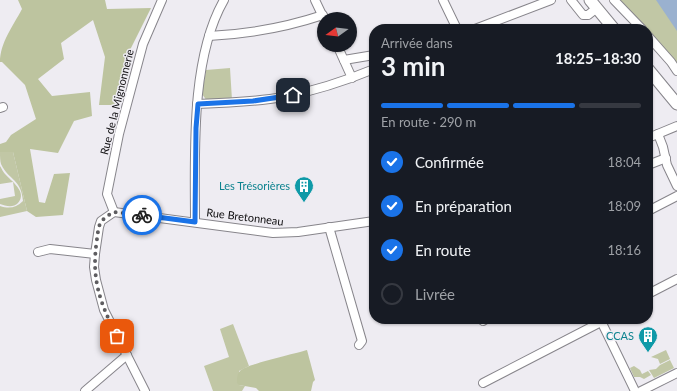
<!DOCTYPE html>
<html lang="fr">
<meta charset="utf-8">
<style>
:root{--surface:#171b24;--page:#242831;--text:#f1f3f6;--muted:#9ea1a6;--line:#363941;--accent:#1a73e8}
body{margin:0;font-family:Lato,sans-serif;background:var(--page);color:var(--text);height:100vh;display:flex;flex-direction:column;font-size:15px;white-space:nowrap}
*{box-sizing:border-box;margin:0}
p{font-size:13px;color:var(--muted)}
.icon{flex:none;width:22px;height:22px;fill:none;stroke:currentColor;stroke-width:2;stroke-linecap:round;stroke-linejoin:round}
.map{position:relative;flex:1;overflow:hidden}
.side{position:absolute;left:369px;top:24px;width:284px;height:300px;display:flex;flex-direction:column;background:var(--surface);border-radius:16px;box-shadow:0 1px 3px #0004}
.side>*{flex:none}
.needle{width:26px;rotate:255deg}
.controls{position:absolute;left:317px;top:12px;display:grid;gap:8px}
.controls a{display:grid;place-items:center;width:40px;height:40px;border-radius:50%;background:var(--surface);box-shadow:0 1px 3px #0004;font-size:20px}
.pin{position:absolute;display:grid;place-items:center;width:34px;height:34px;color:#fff;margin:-17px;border-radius:8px;box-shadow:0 2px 6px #0006}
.courier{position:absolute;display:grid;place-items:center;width:40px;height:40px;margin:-20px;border:3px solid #1a73e8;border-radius:50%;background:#fff;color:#222;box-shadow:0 1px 5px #0007}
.head em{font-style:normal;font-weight:700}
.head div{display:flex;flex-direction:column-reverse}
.head{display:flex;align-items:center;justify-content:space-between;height:68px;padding:0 12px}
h1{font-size:26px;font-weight:700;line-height:30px}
.bar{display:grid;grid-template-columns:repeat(4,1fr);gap:6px 4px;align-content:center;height:48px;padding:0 12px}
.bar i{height:5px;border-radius:3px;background:var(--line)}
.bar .on{background:var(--accent)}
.bar p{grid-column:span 4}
ol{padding:0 12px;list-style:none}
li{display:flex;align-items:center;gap:12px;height:44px}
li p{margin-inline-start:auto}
li .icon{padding:4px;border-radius:50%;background:var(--accent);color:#fff;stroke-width:4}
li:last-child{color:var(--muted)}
li i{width:22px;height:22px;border:2px solid var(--line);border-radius:50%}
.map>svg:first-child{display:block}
</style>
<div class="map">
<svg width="677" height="391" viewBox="0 0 677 391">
<rect width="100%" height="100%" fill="#eeecf2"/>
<g fill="#c1c7a5">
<path d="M618,0H677V66L648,29Z"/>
<path d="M230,68L232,100L207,101L202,94L206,70Z"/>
<path d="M0,152H13L27,211L0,217V206C9,209 16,208 23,201C21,178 9,181 1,164C0,161 0,156 0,152Z"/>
<path d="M0,166C2,169 3,172 5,174C11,181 28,192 18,203C13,208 6,206 0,204V199L15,196L13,182L0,184Z"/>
<path d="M233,324L249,366L239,371V385L245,386L242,391H213L204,366L229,357L220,329Z"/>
<path d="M666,350L670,359L660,364L658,359L651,357Z"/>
<path d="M670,360L674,368L654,378L649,370L656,369L660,365Z"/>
<path d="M634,366L640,370L642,374L648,371L651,375L644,379L640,377H634L630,368Z"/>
</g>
<g fill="#bdc49f">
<path d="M18,0H105L107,9L151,8L130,50L118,105H99L105,57L93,20L61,43L64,59L38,79L52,96L90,92L92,116L74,121L58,153L30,149L39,202L45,203L54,174L70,173L63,215L36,217L27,211L13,152H0V144L6,142L11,135L36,119L25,85L2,62H0C0,43 13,26 22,9Z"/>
<path d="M307,350L315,380L313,382L311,391H259L256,388L239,385L237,383C237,379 237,374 240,371C247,364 294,354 307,350Z"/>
</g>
<path fill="#9ab1cf" d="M656,0H677V31Z"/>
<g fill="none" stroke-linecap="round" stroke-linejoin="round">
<defs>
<g id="minor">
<path d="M315,0L324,19"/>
<path d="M443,0L457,29"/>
<path d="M571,0L583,15H588L597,8"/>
<path d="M614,0L642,29"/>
<path d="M475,29L551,0"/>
<path d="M209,36C249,34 284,28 323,15"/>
<path d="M648,36L671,62L677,71"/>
<path d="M337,45L352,78"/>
<path d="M344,60L374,55"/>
<path d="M197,104C226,103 255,102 283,97C314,91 345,81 374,69"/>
<path d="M0,108L3,107"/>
<path d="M658,134L663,147L667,165L677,186"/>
<path d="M648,138L677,126"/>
<path d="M648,165L666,158"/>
<path d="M648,211L677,196"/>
<path d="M114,212L273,233L298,232L374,221"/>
<path d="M114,212L107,194L119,134L143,44L162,0"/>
<path d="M114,212L101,221L99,227L95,254L94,267L96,280L104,310L145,391"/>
<path d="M195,222C195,155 190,59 224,0"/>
<path d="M329,227L362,341L359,345"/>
<path d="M38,252L50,249L95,254"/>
<path d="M648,294L677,279"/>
<path d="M482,319L483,321L486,319"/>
<path d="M600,319L635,391"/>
<path d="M483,383L601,322"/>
<path d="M85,391L127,355"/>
<path d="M641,391L677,373"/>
</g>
<g id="major">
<path d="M590,0L614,29"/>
<path d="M648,69L677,104"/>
</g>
</defs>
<use href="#minor" stroke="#87858b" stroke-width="10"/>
<use href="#major" stroke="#87858b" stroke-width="13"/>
<use href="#minor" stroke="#fff" stroke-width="8"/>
<use href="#major" stroke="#fff" stroke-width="11"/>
</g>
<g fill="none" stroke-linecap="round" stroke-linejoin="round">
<path stroke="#5e5d60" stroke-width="4" stroke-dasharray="0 7.2" d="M117,336C99,301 91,278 97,239C98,233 98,225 102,221C105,217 110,214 114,212L142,215"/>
<path stroke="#1a73e8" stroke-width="5" d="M142,215L195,222L196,128L198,104L253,101L293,95"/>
</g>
<defs>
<symbol id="building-pin" viewBox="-11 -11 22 30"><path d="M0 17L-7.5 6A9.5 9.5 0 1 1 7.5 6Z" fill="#0f9aa8" stroke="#eeecf2"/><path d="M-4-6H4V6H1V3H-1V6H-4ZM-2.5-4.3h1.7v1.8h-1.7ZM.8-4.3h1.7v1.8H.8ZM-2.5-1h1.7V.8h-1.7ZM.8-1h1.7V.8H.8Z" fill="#fff"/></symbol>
</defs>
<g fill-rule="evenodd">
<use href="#building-pin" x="293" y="175" width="22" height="30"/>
<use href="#building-pin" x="637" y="325" width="22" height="30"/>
</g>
<g text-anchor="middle" stroke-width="3" stroke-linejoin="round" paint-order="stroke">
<g font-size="11" fill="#111012" stroke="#eeecf2">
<text transform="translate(117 102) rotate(-76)" y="4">Rue de la Mignonnerie</text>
<text transform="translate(245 217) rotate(7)" y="4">Rue Bretonneau</text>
</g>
<g font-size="11" fill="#0d838f" stroke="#eeecf2" text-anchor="end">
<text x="290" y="190">Les Trésorières</text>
<text x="634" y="340">CCAS</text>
</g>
</g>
</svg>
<div class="controls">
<a><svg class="needle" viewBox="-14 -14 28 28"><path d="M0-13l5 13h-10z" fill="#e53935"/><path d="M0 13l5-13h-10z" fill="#9ea1a6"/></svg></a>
</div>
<div class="pin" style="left:117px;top:336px;background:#ea580c"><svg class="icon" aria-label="bag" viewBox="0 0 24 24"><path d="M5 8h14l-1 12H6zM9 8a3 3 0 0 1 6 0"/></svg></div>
<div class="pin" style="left:293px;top:95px;background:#1f2937"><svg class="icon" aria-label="home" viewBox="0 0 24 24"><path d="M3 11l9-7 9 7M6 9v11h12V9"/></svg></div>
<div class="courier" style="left:142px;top:215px"><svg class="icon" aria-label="bike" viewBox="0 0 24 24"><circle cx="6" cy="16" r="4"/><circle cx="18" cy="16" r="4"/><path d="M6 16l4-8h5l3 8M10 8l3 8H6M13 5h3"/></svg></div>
<section class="side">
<div class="head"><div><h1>3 min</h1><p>Arrivée dans</p></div><em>18:25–18:30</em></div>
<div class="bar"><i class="on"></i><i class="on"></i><i class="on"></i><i></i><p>En route · 290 m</p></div>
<ol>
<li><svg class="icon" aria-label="check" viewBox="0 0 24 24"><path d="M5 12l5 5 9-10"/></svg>Confirmée<p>18:04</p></li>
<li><svg class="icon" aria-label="check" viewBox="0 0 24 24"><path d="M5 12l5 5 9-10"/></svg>En préparation<p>18:09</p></li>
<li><svg class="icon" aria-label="check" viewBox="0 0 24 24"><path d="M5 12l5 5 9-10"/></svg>En route<p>18:16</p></li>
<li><i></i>Livrée</li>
</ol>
</section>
</div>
